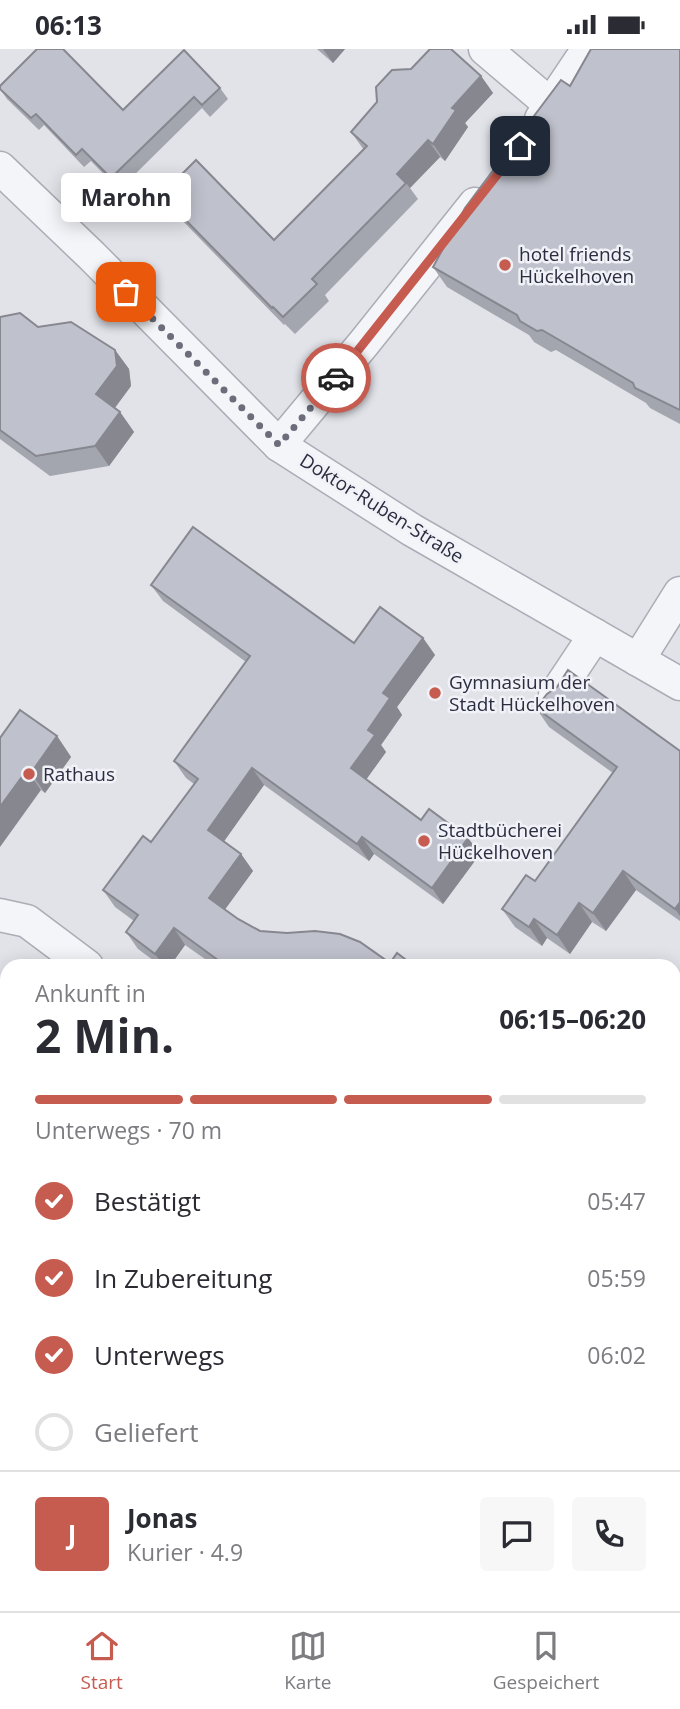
<!DOCTYPE html>
<html lang="de">
<meta charset="utf-8">
<style>
:root{--surface:#fff;--page:#f7f7f7;--text:#2b2b33;--muted:#7c7c81;--line:#e1e1e2;--accent:#c65b4f}
body{margin:0;font-family:"Open Sans",sans-serif;background:var(--page);color:var(--text);height:100vh;display:flex;flex-direction:column;font-size:26px;white-space:nowrap}
*{box-sizing:border-box;margin:0}
p{font-size:23px;color:var(--muted)}
.icon{flex:none;width:38px;height:38px;fill:none;stroke:currentColor;stroke-width:2;stroke-linecap:round;stroke-linejoin:round}
.map{position:relative;flex:1;overflow:hidden}
.panel{position:absolute;left:0px;top:910px;width:681px;height:653px;display:flex;flex-direction:column;background:var(--surface);border-radius:21px 21px 0 0;box-shadow:0 4px 18px #0003}
.panel>*{flex:none}
.pin{position:absolute;display:grid;place-items:center;width:60px;height:60px;color:#fff;margin:-30px;border-radius:14px;box-shadow:0 4px 10px #0006}
.courier{position:absolute;display:grid;place-items:center;width:70px;height:70px;margin:-35px;border:5px solid #c65b4f;border-radius:50%;background:#fff;color:#222;box-shadow:0 2px 9px #0007}
.bubble{position:absolute;height:49px;border-radius:7px;background:var(--surface);box-shadow:0 4px 18px #0003;font-size:23px;font-weight:700;line-height:49px;text-align:center}
.overview em{font-style:normal;font-weight:700}
.overview div{display:flex;flex-direction:column-reverse}
.overview{display:flex;align-items:center;justify-content:space-between;height:119px;padding:0 35px}
h1{font-size:46px;font-weight:700;line-height:52px}
.bar{display:grid;grid-template-columns:repeat(4,1fr);gap:10px 7px;align-content:center;height:84px;padding:0 35px}
.bar i{height:9px;border-radius:5px;background:var(--line)}
.bar .on{background:var(--accent)}
.bar p{grid-column:span 4}
.line{display:flex;align-items:center;gap:18px;padding:0 35px;border-top:2px solid var(--line)}
.line div{flex:1}
.round{display:grid;place-items:center;flex:none;width:74px;height:74px;border-radius:7px;background:var(--page)}
ol{padding:0 35px;list-style:none}
li{display:flex;align-items:center;gap:21px;height:77px}
li p{margin-inline-start:auto}
li .icon{padding:7px;border-radius:50%;background:var(--accent);color:#fff;stroke-width:4}
li:last-child{color:var(--muted)}
li i{width:38px;height:38px;border:4px solid var(--line);border-radius:50%}
.status{display:flex;justify-content:space-between;align-items:center;height:49px;padding:0 35px;background:var(--surface);direction:ltr}
.status svg{height:19px;fill:currentColor}
.tab-bar{display:flex;justify-content:space-around;align-items:center;height:98px;border-top:2px solid var(--line);background:var(--surface);font-size:19px;color:var(--muted)}
.tab-bar a{display:grid;justify-items:center;gap:4px}
.tab-bar .on{color:var(--accent)}
.map>svg:first-child{display:block}
</style>
<div class="status"><b>06:13</b><svg viewBox="0 0 49 12"><path d="M0 12V9h3v3zM5 12V6h3v6zM10 12V3h3v9zM15 12V0h3v12zM26 1h20v11H26zM47 4h2v5h-2z"/></svg></div>
<div class="map">
<svg width="680" height="1562" viewBox="0 0 680 1562">
<rect width="100%" height="100%" fill="#e2e3e9"/>
<path fill="#c3d3c3" d="M674,1538L680,1543V1562H461L453,1556H674Z"/>
<g fill="none" stroke-linecap="round" stroke-linejoin="round">
<defs>
<g id="minor">
<path d="M485,0L551,56"/>
<path d="M541,70L588,0"/>
<path d="M0,119L92,207L279,396L412,481L680,635"/>
<path d="M279,396L364,294L475,155"/>
<path d="M638,611L680,544"/>
<path d="M555,646L595,586"/>
<path d="M0,866L27,872L87,917"/>
<path d="M674,954L680,944"/>
<path d="M0,1271L7,1276"/>
<path d="M375,1556L383,1562"/>
<path d="M242,1562L246,1556"/>
</g>
</defs>
<use href="#minor" stroke="#abacb6" stroke-width="35"/>
<use href="#minor" stroke="#f4f5f8" stroke-width="32"/>
</g>
<g fill="#a4a6af">
<path d="M317,0H345L333,14Z"/>
<path d="M680,0V375L650,359L646,354L556,301L551,303L534,293L529,286L447,238L433,218L570,37Z"/>
<path d="M411,20L481,27L493,44L465,74L468,78L445,112L440,108L410,139L418,150L325,246L329,252L295,285L285,275L284,276L173,162L161,146L274,191L364,101L351,83Z"/>
<path d="M220,39L228,50L210,68L202,59L119,141L91,112L84,118L44,76L39,81L7,50L0,40L123,61Z"/>
<path d="M0,268L115,301L129,320L131,337L115,359L120,363L134,383L109,417L50,427L0,390Z"/>
<path d="M151,536L354,594L423,589L435,606L397,658L402,666L381,696L386,703L366,731L421,771L468,789L480,805L443,855L374,805L369,812L264,736L224,792L241,805L253,822L225,860L238,870L260,882L390,914L414,917H215L185,896L170,917H161L138,900L126,883L134,872L115,858L103,841L151,793L194,735L186,729L174,712L246,613L163,552Z"/>
<path d="M536,659L680,702V872L636,841L606,882L592,873L570,905L547,889L542,897L515,878L502,860L535,832L613,724L549,678Z"/>
<path d="M57,687L71,708L45,744L41,741L0,689Z"/>
<path d="M674,1006L680,1011V1052L674,1048Z"/>
<path d="M7,1048V1233L0,1228V1058Z"/>
<path d="M674,1156L680,1159V1358H678L680,1359V1453L674,1450Z"/>
<path d="M0,1338L7,1343V1466L0,1461Z"/>
</g>
<g fill="#86878f">
<path d="M323,0H345L333,14Z"/>
<path d="M481,27L493,44L465,74L468,78L445,112L433,95L452,59Z"/>
<path d="M428,91L440,108L410,139L406,134L397,125Z"/>
<path d="M115,301L129,320L131,337L110,365L96,345Z"/>
<path d="M120,363L134,383L109,417L95,397Z"/>
<path d="M423,589L435,606L397,658L402,666L381,696L386,703L362,736L351,719L383,644Z"/>
<path d="M57,687L71,708L45,744L31,724Z"/>
<path d="M252,719L264,736L220,798L208,781Z"/>
<path d="M27,721L41,741L0,798V758Z"/>
<path d="M362,788L374,805L369,812L357,795Z"/>
<path d="M468,789L480,805L443,855L432,839Z"/>
<path d="M241,805L253,822L221,866L209,849Z"/>
<path d="M623,822L636,841L606,882L593,864Z"/>
<path d="M680,853V867L675,860Z"/>
<path d="M579,854L592,873L570,905L557,886Z"/>
<path d="M534,870L547,889L542,897L529,878Z"/>
<path d="M174,879L185,896L170,917H164L155,905Z"/>
<path d="M192,1556H219L215,1562H188Z"/>
</g>
<g fill="#bfc1cc" stroke="#86878f" stroke-width="2">
<path d="M37,0H63L123,61L184,1L220,39L202,56L194,48L111,129L82,100L76,106L36,65L31,69L0,40V37Z"/>
<path d="M430,0H451L481,27L452,59L456,61L433,95L428,91L397,125L406,134L312,230L317,235L283,268L273,258L272,259L161,146L196,111L274,191L367,97L351,83L377,53L376,38L392,21L411,20Z"/>
<path d="M591,0H680V361L635,339L633,334L542,281L537,282L520,272L517,266L433,218L465,159L561,31L570,37Z"/>
<path d="M20,264L38,278L71,273L115,301L117,317L96,345L120,363L95,397L36,407L0,381V268Z"/>
<path d="M193,478L354,594L380,558L423,589L383,644L390,649L368,681L375,686L351,719L421,771L429,760L468,789L432,839L362,788L357,795L252,719L208,781L241,805L209,849L238,870L260,882L287,884L315,882L340,885L360,893L390,914L397,904L414,917H226L174,879L155,905L126,883L138,866L103,841L143,787L151,793L198,730L174,712L250,607L151,536Z"/>
<path d="M568,621L680,702V853L675,860L623,822L593,864L579,854L557,886L534,870L529,878L502,860L526,826L535,832L617,718L536,659L547,645L557,638Z"/>
<path d="M20,661L57,687L31,724L27,721L0,758V689Z"/>
<path d="M674,1006L680,1011V1044L674,1040Z"/>
<path d="M7,1048V1223L0,1218V1058Z"/>
<path d="M674,1157L680,1159V1335L674,1338Z"/>
<path d="M0,1338L7,1343V1457L0,1452Z"/>
<path d="M674,1356L680,1359V1441L674,1439Z"/>
<path d="M680,1468V1499L675,1497L674,1494V1482Z"/>
<path d="M7,1497V1556H192L188,1562H0V1507Z"/>
<path d="M254,1556H318L327,1562H249Z"/>
</g>
<g fill="none" stroke-linecap="round" stroke-linejoin="round">
<path stroke="#6b6d7b" stroke-width="7" stroke-dasharray="0 12.6" d="M126,243L279,396L336,329"/>
<path stroke="#c65b4f" stroke-width="9" d="M336,329L520,97"/>
</g>
<g fill="#c65b4f" stroke="#f1f2f7" stroke-width="2.5">
<circle cx="505" cy="216" r="7"/>
<circle cx="435" cy="644" r="7"/>
<circle cx="29" cy="725" r="7"/>
<circle cx="424" cy="792" r="7"/>
</g>
<g text-anchor="middle" stroke-width="5" stroke-linejoin="round" paint-order="stroke">
<g font-size="19" fill="#2b2d40" stroke="#f1f2f7" text-anchor="start">
<text x="519" y="212">hotel friends<tspan x="519" dy="22">Hückelhoven</tspan></text>
<text x="449" y="640">Gymnasium der<tspan x="449" dy="22">Stadt Hückelhoven</tspan></text>
<text x="43" y="732">Rathaus</text>
<text x="438" y="788">Stadtbücherei<tspan x="438" dy="22">Hückelhoven</tspan></text>
</g>
<g font-size="19" fill="#2b2d40" stroke="#f1f2f7">
<text transform="translate(382 459) rotate(32)" y="7">Doktor-Ruben-Straße</text>
</g>
</g>
</svg>
<div class="pin" style="left:126px;top:243px;background:#ea580c"><svg class="icon" aria-label="bag" viewBox="0 0 24 24"><path d="M5 8h14l-1 12H6zM9 8a3 3 0 0 1 6 0"/></svg></div>
<div class="pin" style="left:520px;top:97px;background:#1f2937"><svg class="icon" aria-label="home" viewBox="0 0 24 24"><path d="M3 11l9-7 9 7M6 9v11h12V9"/></svg></div>
<div class="courier" style="left:336px;top:329px"><svg class="icon" aria-label="car" viewBox="0 0 24 24"><path d="M5 17H2v-5l4-1 3-4h7l3 4 3 1v5h-3M9 17h6M6 11h13"/><circle cx="7" cy="17" r="2"/><circle cx="17" cy="17" r="2"/></svg></div>
<div class="bubble" style="left:61px;top:124px;width:130px">Marohn</div>
<section class="panel">
<div class="overview"><div><h1>2 Min.</h1><p>Ankunft in</p></div><em>06:15–06:20</em></div>
<div class="bar"><i class="on"></i><i class="on"></i><i class="on"></i><i></i><p>Unterwegs · 70 m</p></div>
<ol>
<li><svg class="icon" aria-label="check" viewBox="0 0 24 24"><path d="M5 12l5 5 9-10"/></svg>Bestätigt<p>05:47</p></li>
<li><svg class="icon" aria-label="check" viewBox="0 0 24 24"><path d="M5 12l5 5 9-10"/></svg>In Zubereitung<p>05:59</p></li>
<li><svg class="icon" aria-label="check" viewBox="0 0 24 24"><path d="M5 12l5 5 9-10"/></svg>Unterwegs<p>06:02</p></li>
<li><i></i>Geliefert</li>
</ol>
<div class="line" style="height:126px"><b class="round" style="background:var(--accent);color:#fff">J</b><div><b>Jonas</b><p>Kurier · 4.9</p></div><a class="round"><svg class="icon" aria-label="chat" viewBox="0 0 24 24"><path d="M4 5h16v11H9l-5 4z"/></svg></a><a class="round"><svg class="icon" aria-label="phone" viewBox="0 0 24 24"><path d="M5 4h4l2 5-3 2q2 4 5 5l2-3 5 2v4C11 20 4 13 5 4z"/></svg></a></div>
</section>
</div>
<nav class="tab-bar">
<a class="on"><svg class="icon" aria-label="home" viewBox="0 0 24 24"><path d="M3 11l9-7 9 7M6 9v11h12V9"/></svg>Start</a>
<a><svg class="icon" aria-label="map" viewBox="0 0 24 24"><path d="M3 6l6-2 6 2 6-2v14l-6 2-6-2-6 2zM9 4v14M15 6v14"/></svg>Karte</a>
<a><svg class="icon" aria-label="saved" viewBox="0 0 24 24"><path d="M7 4h10v16l-5-4-5 4z"/></svg>Gespeichert</a>
</nav>
